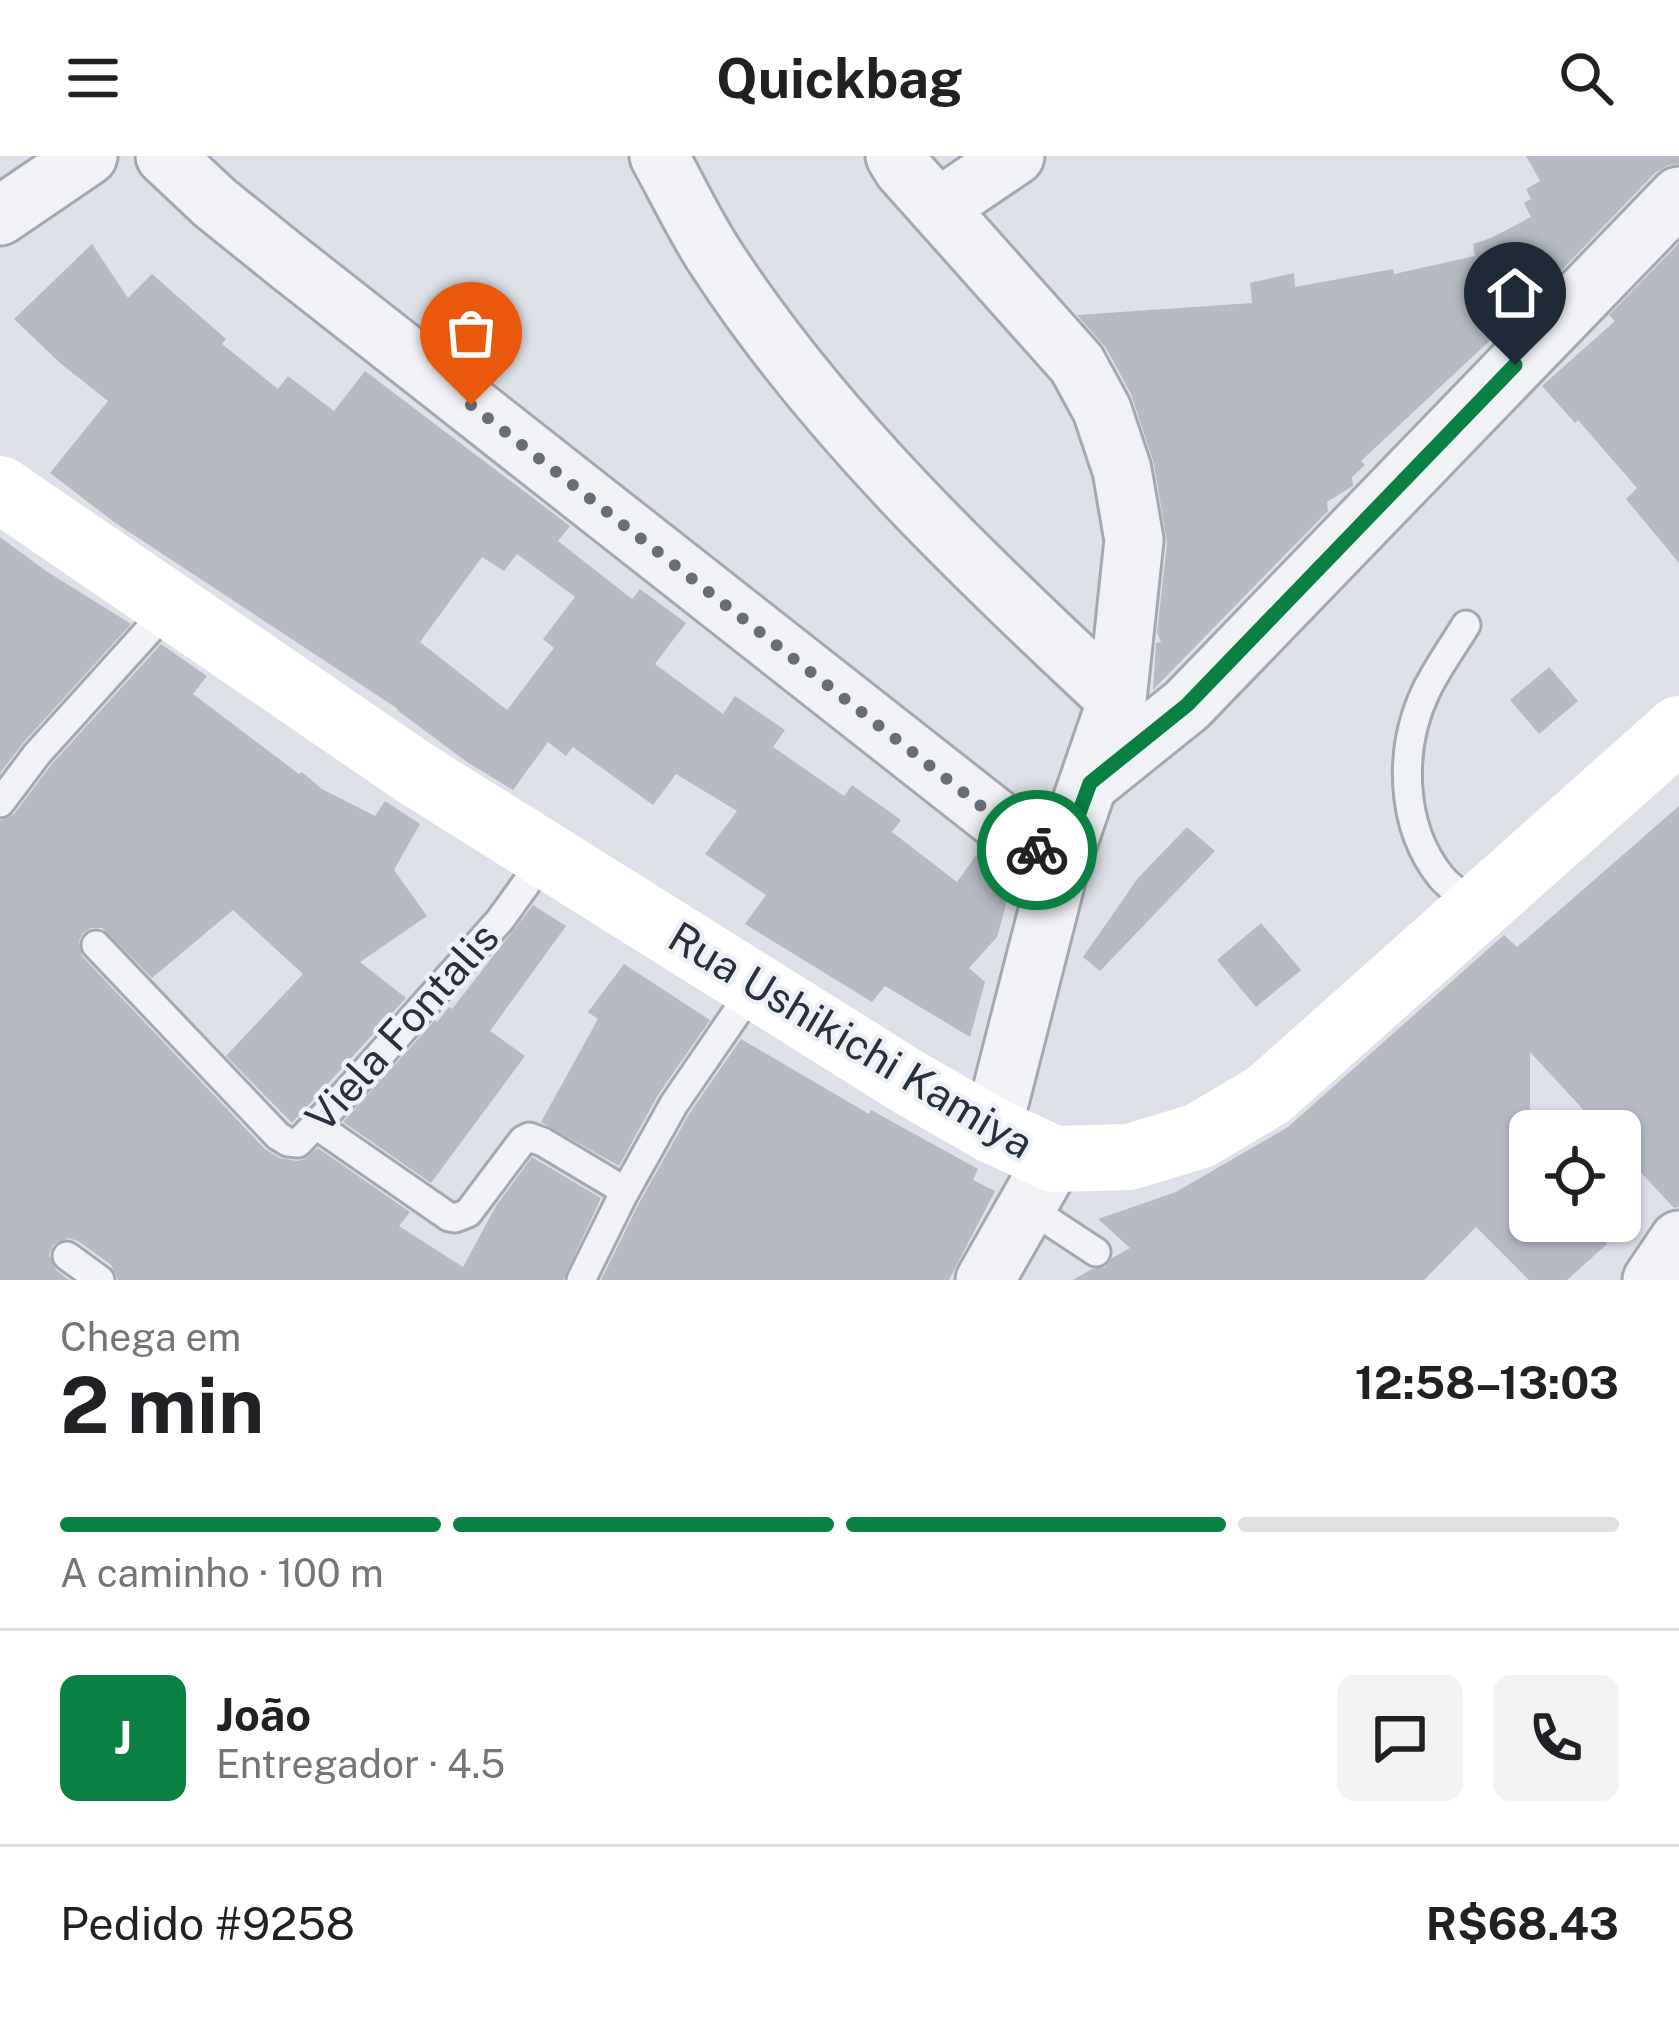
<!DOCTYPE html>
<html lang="pt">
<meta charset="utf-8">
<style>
:root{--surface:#fff;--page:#f2f2f2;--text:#202124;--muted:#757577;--line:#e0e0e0;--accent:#0b8043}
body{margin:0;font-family:"Public Sans",sans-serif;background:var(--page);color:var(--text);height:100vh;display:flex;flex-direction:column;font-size:45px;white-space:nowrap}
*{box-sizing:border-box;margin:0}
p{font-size:39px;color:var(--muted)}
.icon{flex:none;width:66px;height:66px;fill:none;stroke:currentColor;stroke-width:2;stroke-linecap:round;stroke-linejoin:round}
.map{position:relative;height:1124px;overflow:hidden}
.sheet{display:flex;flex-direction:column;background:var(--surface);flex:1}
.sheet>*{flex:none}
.controls{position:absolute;left:1509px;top:954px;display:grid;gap:24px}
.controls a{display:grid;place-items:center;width:132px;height:132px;border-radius:18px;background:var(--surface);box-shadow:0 3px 9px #0004;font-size:60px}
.pin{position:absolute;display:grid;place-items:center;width:102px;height:102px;color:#fff;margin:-123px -51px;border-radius:50% 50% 50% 0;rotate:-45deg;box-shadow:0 0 12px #0007}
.pin .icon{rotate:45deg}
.courier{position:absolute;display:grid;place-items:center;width:120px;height:120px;margin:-60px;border:9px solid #0b8043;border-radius:50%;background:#fff;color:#222;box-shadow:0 3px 15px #0007}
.headline em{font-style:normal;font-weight:700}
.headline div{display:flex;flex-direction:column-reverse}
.headline{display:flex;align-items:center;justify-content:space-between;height:204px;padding:0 60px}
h1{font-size:78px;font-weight:700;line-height:90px}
.bar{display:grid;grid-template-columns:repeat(4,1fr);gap:18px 12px;align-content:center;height:144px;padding:0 60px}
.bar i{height:15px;border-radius:9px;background:var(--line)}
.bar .current{background:var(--accent)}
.bar p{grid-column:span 4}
.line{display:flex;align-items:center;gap:30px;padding:0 60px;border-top:3px solid var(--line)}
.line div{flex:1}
.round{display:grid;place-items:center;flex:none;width:126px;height:126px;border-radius:18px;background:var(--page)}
header{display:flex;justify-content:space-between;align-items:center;height:156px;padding:0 60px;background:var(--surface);font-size:54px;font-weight:700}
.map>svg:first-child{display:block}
</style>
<header><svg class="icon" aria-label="menu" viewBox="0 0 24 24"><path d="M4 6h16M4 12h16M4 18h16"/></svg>Quickbag<svg class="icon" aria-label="search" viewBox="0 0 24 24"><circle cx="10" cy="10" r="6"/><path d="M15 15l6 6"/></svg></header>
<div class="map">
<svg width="1679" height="1124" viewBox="0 0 1679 1124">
<rect width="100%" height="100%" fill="#dee1e7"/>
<g fill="#b6bbc3" fill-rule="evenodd">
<path d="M1526,0H1679V8L1669,9L1655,17L1531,146L1361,305L1365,309L1352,321L1353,330L1327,346L1328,355L1153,534L1156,487L1161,486L1157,477L1167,387L1154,308L1131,238L1106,192L1077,159L1252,147L1250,127L1294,117L1295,131L1393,113L1394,118L1475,100L1473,88L1491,82L1531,61L1524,47L1531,43L1526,33L1540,25Z"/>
<path d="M1679,87V407L1626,343L1637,332L1578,264L1575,267L1542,230L1615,165L1609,159Z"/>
<path d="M92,88L128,142L152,118L226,183L222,188L278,233L288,220L334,255L365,215L570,370L558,385L632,443L640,433L686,467L655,508L723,558L735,540L785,574L773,591L844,640L852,629L901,664L892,676L957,726L977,698L1012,727L997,781L969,812L985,826L970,881L885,830L872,846L745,768L766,739L705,698L737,655L676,618L653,649L573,591L566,600L548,586L513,634L467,606L397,554L398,553L114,366L50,317L108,245L60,207L14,163ZM517,398L575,441L543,483L554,492L507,554L420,486L482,401L504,415Z"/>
<path d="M0,381L46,415L131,468L24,586L0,617Z"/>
<path d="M161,488L207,520L193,538L299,618L302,616L322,633L375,660L385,645L420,668L394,714L427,760L360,806L406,842L292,967L226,900L303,818L233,754L152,822L102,772H91L83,777L79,785L82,800L265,993L280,1002L297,1005L305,1003L318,992L410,1056L399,1070L463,1111L496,1050L532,1001L601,1042L563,1124H118L111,1109L78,1085L68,1082L53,1089L49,1099L56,1114L69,1124H0V665L14,658L51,609Z"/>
<path d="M1549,511L1578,545L1539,578L1510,544Z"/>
<path d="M1679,650V1051L1674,1052L1620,994V975H1603L1530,896V1065H1620L1602,1083L1607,1088L1567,1124H1529L1476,1071L1424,1124H1073L1092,1113L1105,1111L1112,1102L1130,1092L1098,1063L1176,1036L1288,971L1504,779L1517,791Z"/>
<path d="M1187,671L1215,695L1100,815L1083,801L1138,722Z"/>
<path d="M533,749L566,770L490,875L525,900L431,1027L343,966L435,864L437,866L449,851L452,853Z"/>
<path d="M1261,767L1301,814L1256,851L1217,804Z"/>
<path d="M624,808L710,864L658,939L619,1010L541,966L598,863L588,856Z"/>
<path d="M741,883L869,958L871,954L978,1013L973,1024L995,1035L949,1124H601L638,1049L689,958Z"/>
</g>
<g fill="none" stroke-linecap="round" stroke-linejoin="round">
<defs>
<g id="lane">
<path d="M1466,469C1453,490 1438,511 1427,533C1398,592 1400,670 1441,721C1451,733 1466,742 1478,751"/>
<path d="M0,647L37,598L170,451"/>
<path d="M96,789L278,980L288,986L298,987L348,935L500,764L546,700"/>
<path d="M316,969L449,1061L455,1062L468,1057L523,984L529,981L543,986L625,1035"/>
<path d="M1026,1050L1096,1096"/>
<path d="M67,1100L100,1124"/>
<path d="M581,1124L622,1041L674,948L755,830"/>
</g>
<g id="street">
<path d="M165,0L215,47L287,105L1059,712"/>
<path d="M659,0C678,34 695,71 717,104C824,268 974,411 1117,544"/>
<path d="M895,0L903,13L1077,208L1102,254L1122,314L1134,384L1117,544L1059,712L992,974"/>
<path d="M938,52L1015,0"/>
<path d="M0,60L88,0"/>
<path d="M1090,627L1187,549L1679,40"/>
<path d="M985,1124L1054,1003"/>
<path d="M1652,1124L1679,1084"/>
</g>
</defs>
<use href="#lane" stroke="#a4a8b1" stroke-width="33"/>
<use href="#street" stroke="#a4a8b1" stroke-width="63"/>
<use href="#lane" stroke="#f1f2f5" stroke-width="27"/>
<use href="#street" stroke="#f1f2f5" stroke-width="57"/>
<path stroke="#fff" stroke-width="66" d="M0,333L415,617L910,927L992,974L1054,1003L1129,1001L1199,980L1268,939L1679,573"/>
</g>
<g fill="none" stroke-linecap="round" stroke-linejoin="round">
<path stroke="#686d78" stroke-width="12" stroke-dasharray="0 21.6" d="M471,249L1037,694"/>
<path stroke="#0b8043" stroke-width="15" d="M1037,694L1059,712L1090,627L1187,549L1515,209"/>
</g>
<g text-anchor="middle" stroke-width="9" stroke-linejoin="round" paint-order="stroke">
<g font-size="42" fill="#282f3d" stroke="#edf0f5">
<text transform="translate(402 871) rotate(-48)" y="15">Viela Fontalis</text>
<text transform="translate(851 884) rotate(31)" y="15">Rua Ushikichi Kamiya</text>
</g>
</g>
</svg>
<div class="controls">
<a><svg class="icon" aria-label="locate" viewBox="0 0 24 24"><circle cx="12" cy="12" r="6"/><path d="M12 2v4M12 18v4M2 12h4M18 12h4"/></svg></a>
</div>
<div class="pin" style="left:471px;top:249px;background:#ea580c"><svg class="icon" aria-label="bag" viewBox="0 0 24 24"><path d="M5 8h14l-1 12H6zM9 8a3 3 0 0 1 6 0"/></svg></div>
<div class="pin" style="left:1515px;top:209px;background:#1f2937"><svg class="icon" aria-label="home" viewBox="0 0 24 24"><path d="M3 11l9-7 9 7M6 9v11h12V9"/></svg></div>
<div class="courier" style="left:1037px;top:694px"><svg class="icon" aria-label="bike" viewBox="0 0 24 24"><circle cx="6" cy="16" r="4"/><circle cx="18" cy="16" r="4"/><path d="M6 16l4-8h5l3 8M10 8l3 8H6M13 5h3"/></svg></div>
</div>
<section class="sheet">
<div class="headline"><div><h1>2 min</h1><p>Chega em</p></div><em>12:58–13:03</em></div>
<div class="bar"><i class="current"></i><i class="current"></i><i class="current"></i><i></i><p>A caminho · 100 m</p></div>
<div class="line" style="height:216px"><b class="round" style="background:var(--accent);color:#fff">J</b><div><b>João</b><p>Entregador · 4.5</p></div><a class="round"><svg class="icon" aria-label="chat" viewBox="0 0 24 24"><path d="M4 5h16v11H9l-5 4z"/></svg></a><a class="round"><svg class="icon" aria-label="phone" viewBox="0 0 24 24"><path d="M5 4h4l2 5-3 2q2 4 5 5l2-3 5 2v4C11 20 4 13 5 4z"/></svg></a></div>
<div class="line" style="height:156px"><div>Pedido #9258</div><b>R$68.43</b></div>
</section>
